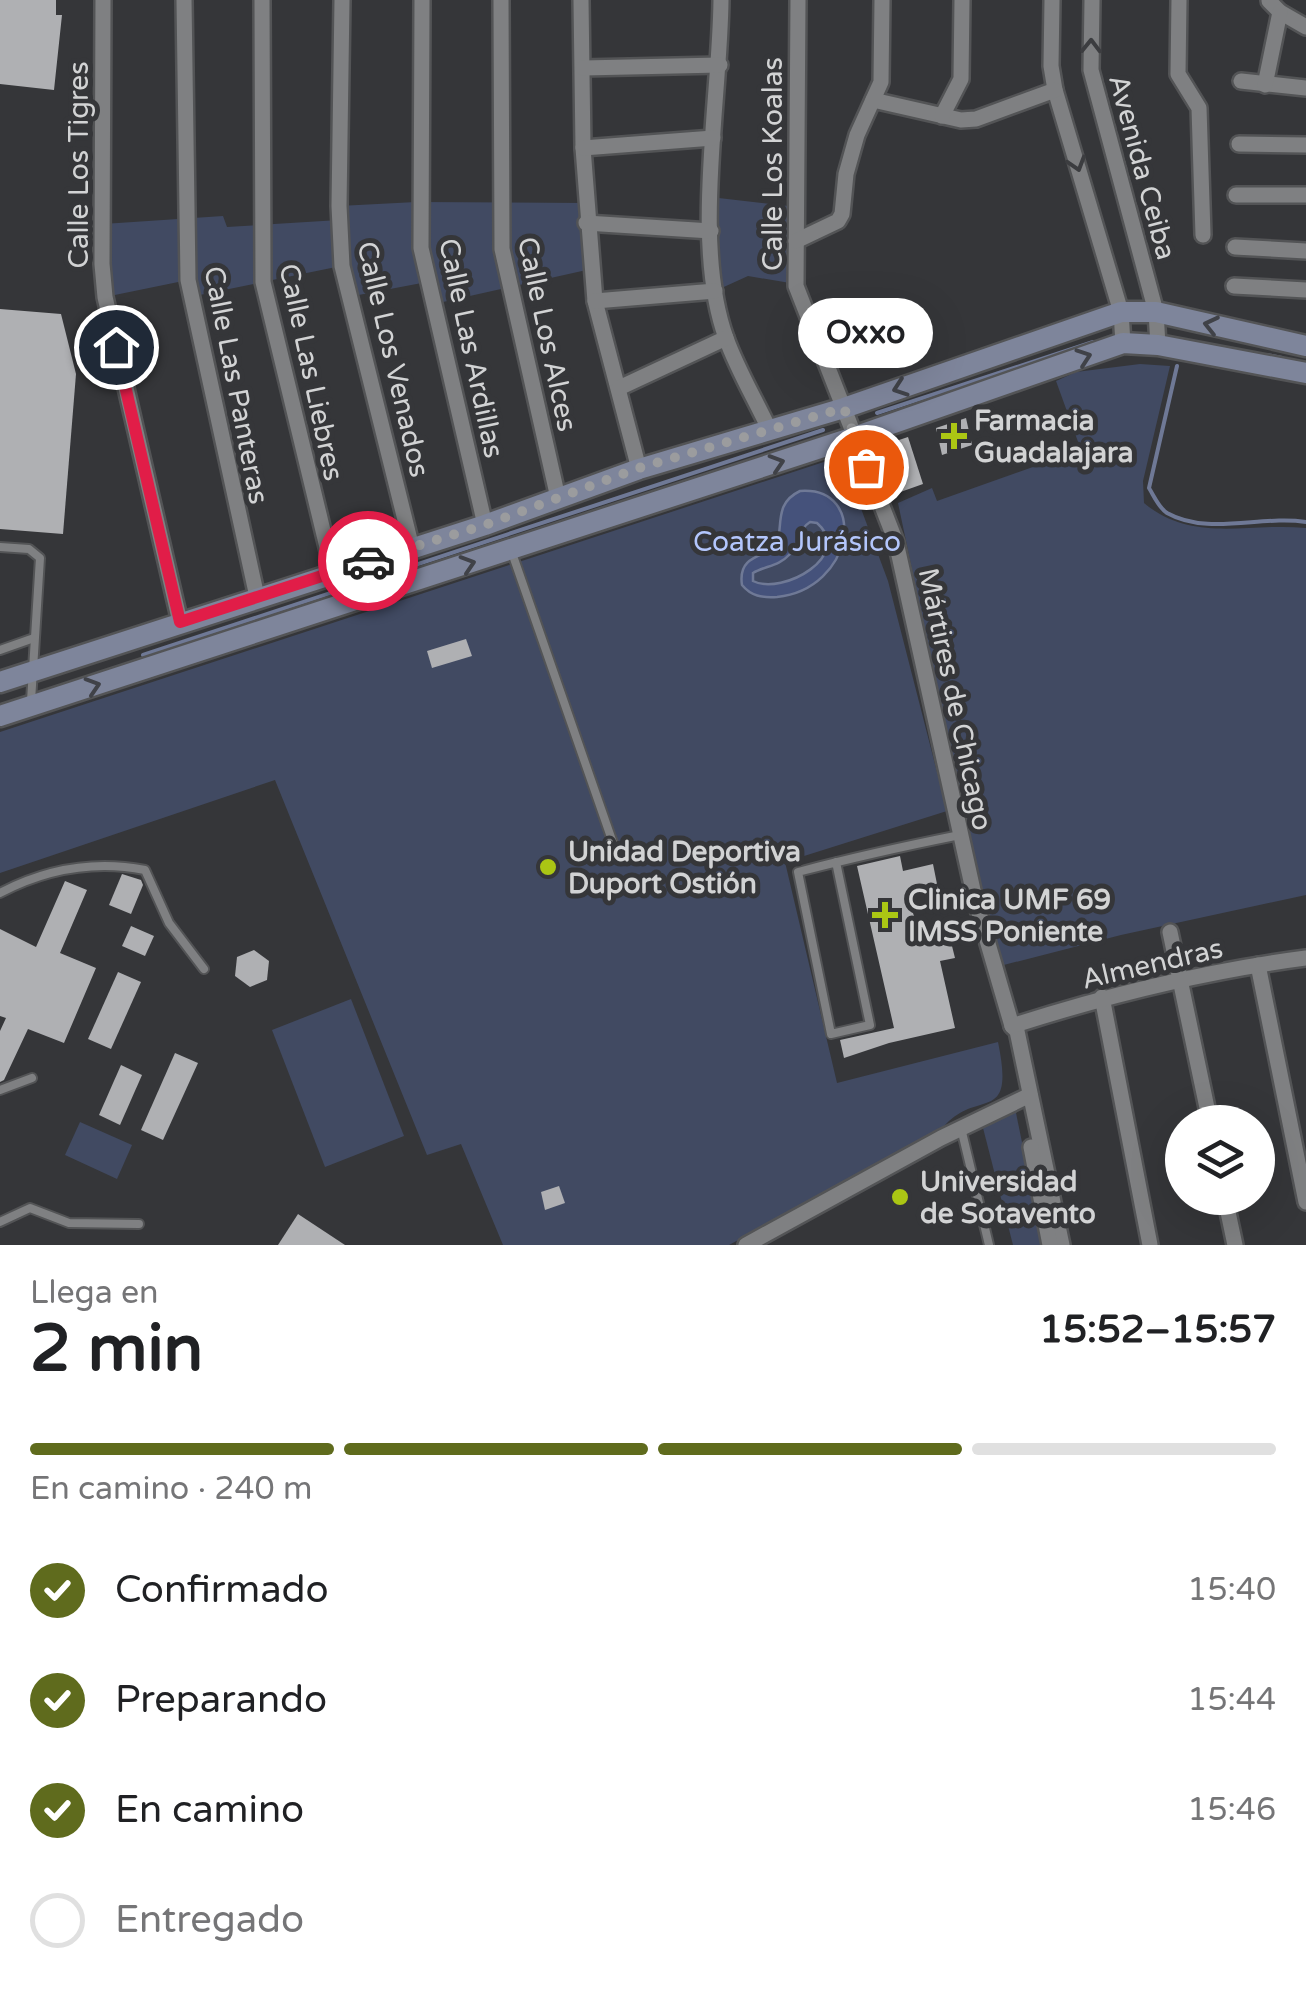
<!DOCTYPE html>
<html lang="es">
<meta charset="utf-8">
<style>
:root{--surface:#fff;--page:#f6f6f6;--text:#202124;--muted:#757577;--line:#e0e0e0;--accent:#5f6b1d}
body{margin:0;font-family:"Varela Round",sans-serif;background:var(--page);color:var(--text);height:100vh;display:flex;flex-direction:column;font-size:38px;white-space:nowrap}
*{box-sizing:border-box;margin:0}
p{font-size:32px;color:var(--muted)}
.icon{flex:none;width:55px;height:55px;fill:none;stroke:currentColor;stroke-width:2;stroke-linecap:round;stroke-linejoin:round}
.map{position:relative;height:1245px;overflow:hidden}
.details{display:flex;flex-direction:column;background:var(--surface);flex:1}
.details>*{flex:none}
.tools{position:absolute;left:1165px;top:1105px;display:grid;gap:20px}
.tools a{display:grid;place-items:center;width:110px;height:110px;border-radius:50%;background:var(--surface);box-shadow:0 10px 40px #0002;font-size:50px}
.pin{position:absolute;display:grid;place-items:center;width:85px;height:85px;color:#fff;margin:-42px;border:5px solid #fff;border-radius:50%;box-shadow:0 2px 10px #0007}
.courier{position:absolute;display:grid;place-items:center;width:100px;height:100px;margin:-50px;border:8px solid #e11d48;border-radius:50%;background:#fff;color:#222;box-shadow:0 2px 12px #0007}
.bubble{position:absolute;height:70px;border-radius:35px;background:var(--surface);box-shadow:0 10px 40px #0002;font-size:32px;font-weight:800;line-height:70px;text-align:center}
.overview em{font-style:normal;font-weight:800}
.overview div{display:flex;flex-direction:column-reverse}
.overview{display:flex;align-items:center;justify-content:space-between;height:170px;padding:0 30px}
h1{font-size:65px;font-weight:800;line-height:75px}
.bar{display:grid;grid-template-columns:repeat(4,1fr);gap:15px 10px;align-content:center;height:120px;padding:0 30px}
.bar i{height:12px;border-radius:8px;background:var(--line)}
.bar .active{background:var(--accent)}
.bar p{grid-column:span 4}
ol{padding:0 30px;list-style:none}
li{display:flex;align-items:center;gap:30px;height:110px}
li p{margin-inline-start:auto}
li .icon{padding:10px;border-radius:50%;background:var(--accent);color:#fff;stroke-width:4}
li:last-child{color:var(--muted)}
li i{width:55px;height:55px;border:5px solid var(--line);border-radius:50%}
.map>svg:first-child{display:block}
</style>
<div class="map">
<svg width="1306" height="1245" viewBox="0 0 1306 1245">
<rect width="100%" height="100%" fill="#353639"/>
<g fill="#414a62">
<path d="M710,197L797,207L796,284L748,276L715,291Z"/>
<path d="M416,202L585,203L591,269L434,304L427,282L348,297L341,266L190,297L188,280L105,297L103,224L223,216L227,227L339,220V206Z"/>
<path d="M1140,364L1170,366L1143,481L1144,503C1193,544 1249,522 1306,528V895L1121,935L996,967L898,503L932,488L937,501L1081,450L1056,381L1076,372Z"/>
<path d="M842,456H848L856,462V473L850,479L888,581L947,811L785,862L837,1083L998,1042C1016,1129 976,1085 941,1130L729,1245H503L461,1144L427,1155L275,780L0,873V732Z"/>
<path d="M351,999L404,1136L325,1167L272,1030Z"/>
<path d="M1015,1108L1043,1245H1013L982,1124Z"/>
<path d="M80,1122L132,1145L117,1179L65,1155Z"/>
</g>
<path fill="#45527b" stroke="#6f7996" stroke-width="2.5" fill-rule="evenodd" d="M800,491C869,486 854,589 777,597C762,598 751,596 742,585C738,559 757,557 776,548C784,526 773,504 800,491ZM810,522L817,523C854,555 783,596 753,581V573C765,566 779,566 789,555C800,545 798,529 810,522Z"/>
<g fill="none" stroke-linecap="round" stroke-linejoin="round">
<g stroke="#6f7996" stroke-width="4">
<path d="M1267,355L1282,358"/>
<path d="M1177,366L1149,488C1154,496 1159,508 1167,513C1208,536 1261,515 1306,522"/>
<path d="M877,413L1093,342"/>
<path d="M143,655L823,430"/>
</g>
</g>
<g fill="#afb0b3">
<path d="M0,0H56V15H62L54,90L0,84Z"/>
<path d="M0,309L61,314L76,374L63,534L0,529Z"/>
<path d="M966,418L972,445L942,455L936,428Z"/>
<path d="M908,437L923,484L892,495L875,448Z"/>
<path d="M466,639L472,656L432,668L427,651Z"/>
<path d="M900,856L903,871L933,864L938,889L908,896L921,940L949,934L955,958L940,961L955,1028L889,1043L844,1058L840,1040L894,1028L857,866Z"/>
<path d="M122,874L141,880L143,885L131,914L109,905Z"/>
<path d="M65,881L87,890L60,953L96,968L64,1043L28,1029L4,1080L0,1082V1031L6,1018L0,1016V929L36,947Z"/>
<path d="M131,926L154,936L145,956L122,946Z"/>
<path d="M254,950L269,961L267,980L250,987L235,976L237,957Z"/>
<path d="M118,972L141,982L111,1049L88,1039Z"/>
<path d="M175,1053L198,1063L163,1140L141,1130Z"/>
<path d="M121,1065L142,1075L120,1125L99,1115Z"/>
<path d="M559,1186L565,1203L545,1210L541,1192Z"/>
<path d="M298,1214L345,1245H278Z"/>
</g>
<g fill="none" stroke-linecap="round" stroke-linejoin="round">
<defs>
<g id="lane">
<path d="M0,547L29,549L40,558L31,701"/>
<path d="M511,550L613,843"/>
<path d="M0,650L34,638"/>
<path d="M836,862L870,1025L831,1034L798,872C851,858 905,846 960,835"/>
<path d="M0,893C46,869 93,860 145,870L169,923L204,969"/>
<path d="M0,1090L32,1078"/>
<path d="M961,1128L989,1245"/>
<path d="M0,1222L30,1208L69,1223L139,1224"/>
</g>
<g id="street">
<path d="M103,0L102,264L105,297L180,622"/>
<path d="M184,0L188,280L257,597"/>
<path d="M262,0L263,282L333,572"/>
<path d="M342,0L339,206L342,266L412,548"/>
<path d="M422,0L421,248L485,525"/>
<path d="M501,0L502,249L558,498"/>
<path d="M581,0L583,148L595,301L639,469"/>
<path d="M721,0C720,101 692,244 726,338C737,369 755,399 769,429"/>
<path d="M798,0L796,286L896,542L975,899L1012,1026L1017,1031L1062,1245"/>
<path d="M1052,0L1051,66L1055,90L1121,312L1123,343"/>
<path d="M1092,0L1091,70L1156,312L1158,345"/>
<path d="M1179,0L1178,74L1199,108L1203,235"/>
<path d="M1269,1L1280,12L1306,27"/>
<path d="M583,68L720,65"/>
<path d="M1241,81L1306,88"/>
<path d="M1265,85L1280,12"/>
<path d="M873,100L961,120L976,119L1055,90"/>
<path d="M942,116L961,79L962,0"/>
<path d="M1239,144L1306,145"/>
<path d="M583,148L713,138"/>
<path d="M1236,195H1306"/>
<path d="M586,223L711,231"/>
<path d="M796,241L838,221L842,214L846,174L857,135L881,82L882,0"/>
<path d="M1235,247L1306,251"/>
<path d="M1234,286L1306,290"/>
<path d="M595,301L715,291"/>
<path d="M619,388L726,338"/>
<path d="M1170,932L1210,1122"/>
<path d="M1258,965L1306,1202"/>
<path d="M1102,997L1150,1245"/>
<path d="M1012,1026C1108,995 1206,971 1306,958"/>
<path d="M1031,1147L1050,1245"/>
<path d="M1225,1198L1235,1245"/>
<path d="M746,1245L941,1138L1030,1095"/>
</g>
<g id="secondary">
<path d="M0,682L485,525L639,469L844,408L1121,312H1156L1306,346"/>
<path d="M0,716L854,437L1123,343L1158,345L1306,373"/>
</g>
</defs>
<use href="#lane" stroke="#535456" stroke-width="12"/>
<use href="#street" stroke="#535456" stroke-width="20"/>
<use href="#secondary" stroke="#535456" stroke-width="25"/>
<use href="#lane" stroke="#7f8082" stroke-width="8"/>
<use href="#street" stroke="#7f8082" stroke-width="15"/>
<use href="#secondary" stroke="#7e859b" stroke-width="20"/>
</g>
<defs><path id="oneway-chevron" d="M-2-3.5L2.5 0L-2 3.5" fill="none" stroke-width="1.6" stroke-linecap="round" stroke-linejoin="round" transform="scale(2.5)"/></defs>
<g stroke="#3c3d40">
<use href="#oneway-chevron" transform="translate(1091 46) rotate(-89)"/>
<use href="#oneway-chevron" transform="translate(1077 164) rotate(73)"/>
</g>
<g stroke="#404248">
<use href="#oneway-chevron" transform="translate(1211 325) rotate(-167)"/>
<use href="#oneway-chevron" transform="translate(1084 357) rotate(-19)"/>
<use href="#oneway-chevron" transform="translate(900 388) rotate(161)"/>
<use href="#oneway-chevron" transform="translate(777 463) rotate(-18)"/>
<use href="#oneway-chevron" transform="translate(468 564) rotate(-18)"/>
<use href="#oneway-chevron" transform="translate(93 686) rotate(-18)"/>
</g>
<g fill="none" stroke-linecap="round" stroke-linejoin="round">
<path stroke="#9b9c9e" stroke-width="10" stroke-dasharray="0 18" d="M368,561L485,525L639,468L844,408L866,467"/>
<path stroke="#e11d48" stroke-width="12" d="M116,347L180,622L368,561"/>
</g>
<g fill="#abc614" stroke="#353639" stroke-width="4">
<path d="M949 421h10v10h10v10h-10v10h-10v-10h-10v-10h10z"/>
<circle cx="548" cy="867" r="10"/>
<path d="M880 900h10v10h10v10h-10v10h-10v-10h-10v-10h10z"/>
<circle cx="900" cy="1197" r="10"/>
</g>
<g text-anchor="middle" stroke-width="10" stroke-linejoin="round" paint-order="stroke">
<g font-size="28" fill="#d2d3d4" stroke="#353639">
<text transform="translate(772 164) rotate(-90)" y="10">Calle Los Koalas</text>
<text transform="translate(78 165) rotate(-90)" y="10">Calle Los Tigres</text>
<text transform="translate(1143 167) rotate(75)" y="10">Avenida Ceiba</text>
<text transform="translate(548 334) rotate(78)" y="10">Calle Los Alces</text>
<text transform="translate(472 348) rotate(78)" y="10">Calle Las Ardillas</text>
<text transform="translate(394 359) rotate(77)" y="10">Calle Los Venados</text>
<text transform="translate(312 372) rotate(78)" y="10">Calle Las Liebres</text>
<text transform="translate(237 385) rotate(79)" y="10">Calle Las Panteras</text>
<text transform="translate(956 699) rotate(78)" y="10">Mártires de Chicago</text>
<text transform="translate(1152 963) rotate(-13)" y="10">Almendras</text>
</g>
<g font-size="28" font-weight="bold" fill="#d2d3d4" stroke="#353639" text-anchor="start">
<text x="974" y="430">Farmacia<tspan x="974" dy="32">Guadalajara</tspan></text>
<text x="568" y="861">Unidad Deportiva<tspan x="568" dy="32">Duport Ostión</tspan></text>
<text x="908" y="909">Clinica UMF 69<tspan x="908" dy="32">IMSS Poniente</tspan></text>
<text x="920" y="1191">Universidad<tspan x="920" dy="32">de Sotavento</tspan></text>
</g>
<g font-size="28" fill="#b3c6fc" stroke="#353639">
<text x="797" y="551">Coatza Jurásico</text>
</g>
</g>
</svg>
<div class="tools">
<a><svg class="icon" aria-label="layers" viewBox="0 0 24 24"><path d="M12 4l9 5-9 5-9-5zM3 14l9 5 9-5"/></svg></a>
</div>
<div class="pin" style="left:866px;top:467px;background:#ea580c"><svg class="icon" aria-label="bag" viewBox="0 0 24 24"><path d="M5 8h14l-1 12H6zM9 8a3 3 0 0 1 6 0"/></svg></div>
<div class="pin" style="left:116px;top:347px;background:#1f2937"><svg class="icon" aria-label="home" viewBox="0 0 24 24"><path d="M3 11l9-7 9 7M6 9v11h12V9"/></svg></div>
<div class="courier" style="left:368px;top:561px"><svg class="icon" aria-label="car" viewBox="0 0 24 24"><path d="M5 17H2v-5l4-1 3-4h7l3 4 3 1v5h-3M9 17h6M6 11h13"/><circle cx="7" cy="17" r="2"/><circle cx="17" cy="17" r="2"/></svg></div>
<div class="bubble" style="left:798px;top:298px;width:135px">Oxxo</div>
</div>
<section class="details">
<div class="overview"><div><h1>2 min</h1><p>Llega en</p></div><em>15:52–15:57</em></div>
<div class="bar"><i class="active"></i><i class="active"></i><i class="active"></i><i></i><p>En camino · 240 m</p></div>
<ol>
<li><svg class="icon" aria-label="check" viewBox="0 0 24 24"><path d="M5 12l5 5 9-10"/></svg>Confirmado<p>15:40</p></li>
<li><svg class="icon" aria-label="check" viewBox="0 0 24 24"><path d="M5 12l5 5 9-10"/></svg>Preparando<p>15:44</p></li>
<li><svg class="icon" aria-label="check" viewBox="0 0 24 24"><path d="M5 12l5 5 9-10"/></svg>En camino<p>15:46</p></li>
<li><i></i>Entregado</li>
</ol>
</section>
